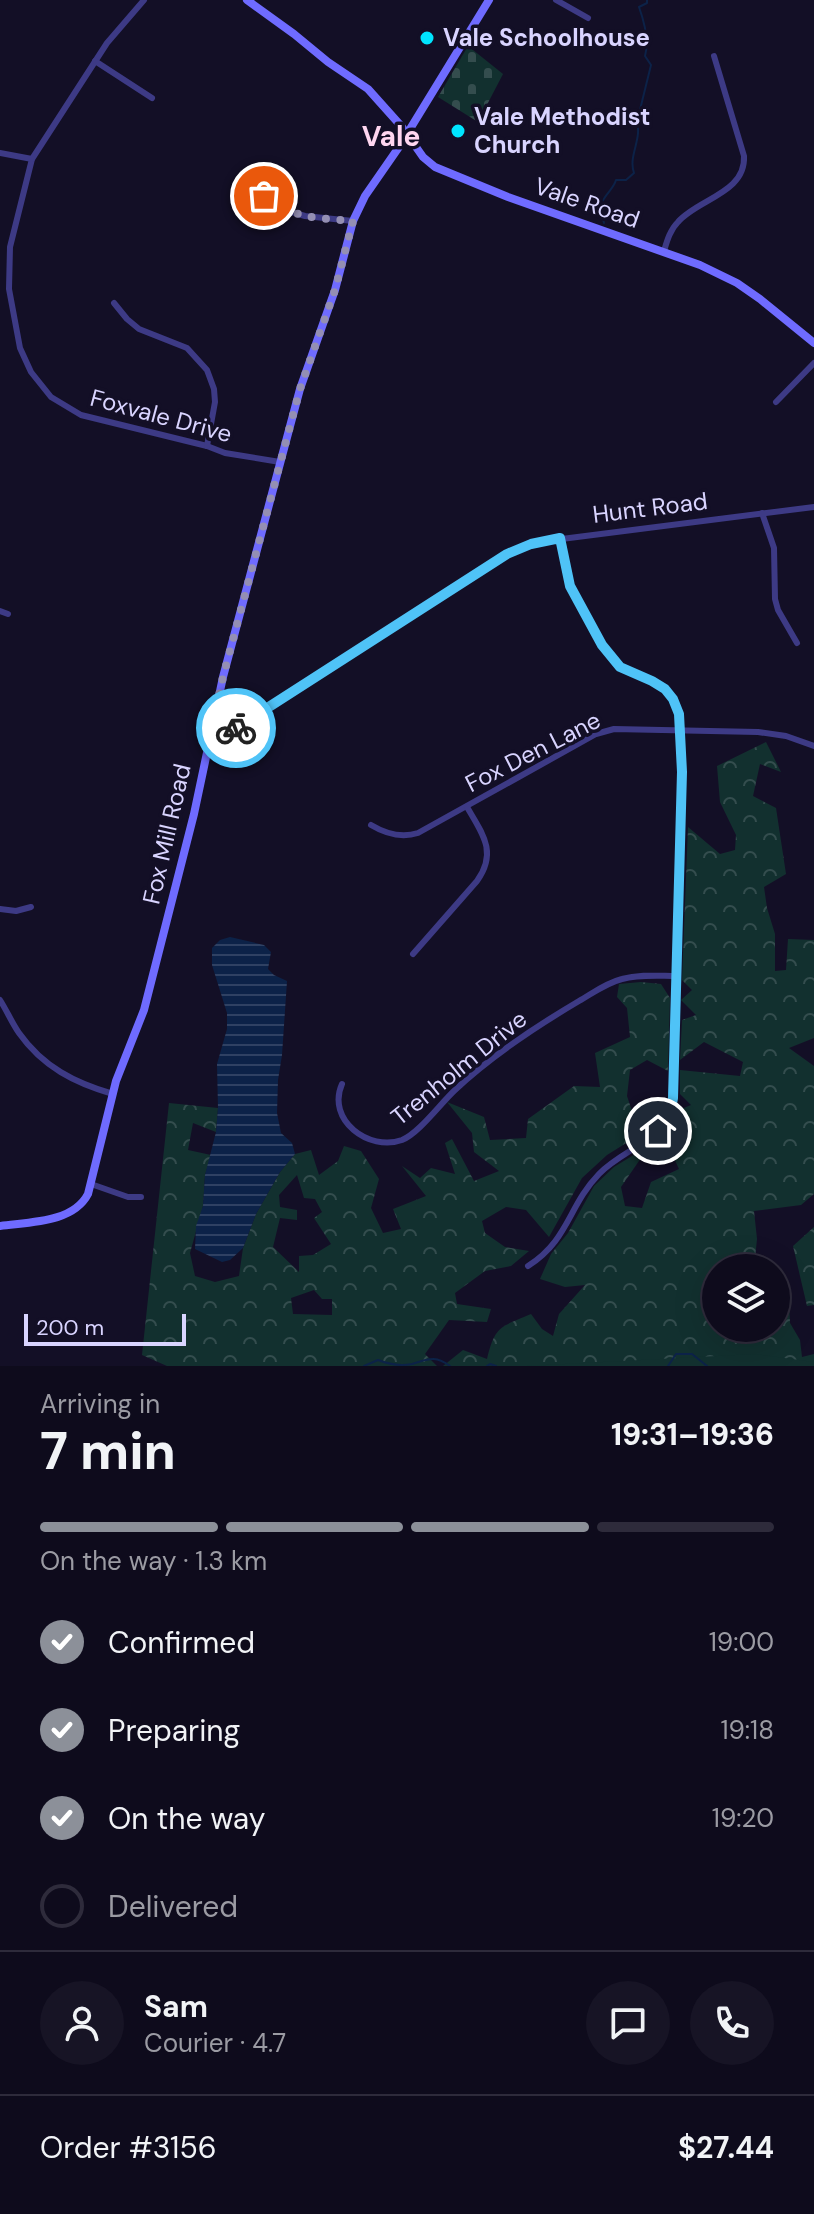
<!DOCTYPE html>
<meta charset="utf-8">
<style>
:root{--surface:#0e0b1c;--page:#171425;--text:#f1f3f6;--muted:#9b9ba3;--line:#2e2b3b;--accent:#8c9099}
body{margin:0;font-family:"DM Sans",sans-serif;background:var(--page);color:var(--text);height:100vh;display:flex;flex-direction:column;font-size:30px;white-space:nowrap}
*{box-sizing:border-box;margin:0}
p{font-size:26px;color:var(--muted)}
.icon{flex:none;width:44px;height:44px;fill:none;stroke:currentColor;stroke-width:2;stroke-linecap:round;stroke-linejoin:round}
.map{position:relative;height:1366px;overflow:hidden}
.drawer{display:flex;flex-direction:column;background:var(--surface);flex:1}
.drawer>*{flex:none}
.fabs{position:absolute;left:702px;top:1254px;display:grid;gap:16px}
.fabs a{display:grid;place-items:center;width:88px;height:88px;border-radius:50%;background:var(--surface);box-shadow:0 8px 32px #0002,0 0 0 2px var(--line);font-size:40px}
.scale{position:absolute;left:24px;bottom:20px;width:162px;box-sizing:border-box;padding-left:8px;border:4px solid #d9d4ff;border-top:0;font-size:22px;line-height:28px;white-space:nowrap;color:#d9d4ff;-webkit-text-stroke:6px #130f26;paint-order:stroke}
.pin{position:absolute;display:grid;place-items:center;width:68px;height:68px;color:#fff;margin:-34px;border:4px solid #fff;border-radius:50%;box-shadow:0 2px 8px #0007}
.courier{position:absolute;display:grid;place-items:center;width:80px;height:80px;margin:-40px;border:6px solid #4fc3f7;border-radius:50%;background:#fff;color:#222;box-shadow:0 2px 10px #0007}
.head em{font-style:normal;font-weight:800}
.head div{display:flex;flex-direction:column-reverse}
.head{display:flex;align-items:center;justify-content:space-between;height:136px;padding:0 40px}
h1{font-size:52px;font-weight:800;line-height:60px}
.bar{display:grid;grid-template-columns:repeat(4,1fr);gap:12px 8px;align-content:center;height:96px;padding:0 40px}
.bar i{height:10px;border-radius:6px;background:var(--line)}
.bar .on{background:var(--accent)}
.bar p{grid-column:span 4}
.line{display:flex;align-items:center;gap:20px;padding:0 40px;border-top:2px solid var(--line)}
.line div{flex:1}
.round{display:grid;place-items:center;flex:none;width:84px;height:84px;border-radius:42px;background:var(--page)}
ol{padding:0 40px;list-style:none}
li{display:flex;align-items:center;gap:24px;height:88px}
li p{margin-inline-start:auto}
li .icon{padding:8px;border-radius:50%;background:var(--accent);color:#fff;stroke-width:4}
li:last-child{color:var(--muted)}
li i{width:44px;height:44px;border:4px solid var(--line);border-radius:50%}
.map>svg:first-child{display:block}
</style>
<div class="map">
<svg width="814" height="1366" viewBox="0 0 814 1366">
<defs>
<pattern id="forest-crowns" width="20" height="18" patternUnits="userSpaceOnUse" patternTransform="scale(2)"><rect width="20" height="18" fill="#12302f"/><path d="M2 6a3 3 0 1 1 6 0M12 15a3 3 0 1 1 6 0" fill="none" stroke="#344d4e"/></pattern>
<pattern id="cemetery-stones" width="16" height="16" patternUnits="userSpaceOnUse" patternTransform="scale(2)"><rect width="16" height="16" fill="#12302f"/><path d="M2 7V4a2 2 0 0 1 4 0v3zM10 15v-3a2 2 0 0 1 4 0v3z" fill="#344d4e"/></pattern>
<pattern id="water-rules" width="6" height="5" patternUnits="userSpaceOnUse" patternTransform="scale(2)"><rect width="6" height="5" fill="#0c2248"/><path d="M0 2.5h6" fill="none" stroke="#2f4163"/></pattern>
</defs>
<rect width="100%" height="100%" fill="#130f26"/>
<g fill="url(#forest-crowns)" fill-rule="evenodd">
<path d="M766,742L781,772L760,764L753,796L776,808L786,874L764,887L767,908L775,934V971L786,970L788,939L814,940V1038L789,1048L814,1066V1194L801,1205L754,1211L757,1239L754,1268H716V1328H776V1283L788,1282L790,1323L800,1340L802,1357L814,1354V1366H443L463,1350L487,1359C495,1325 501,1327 531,1314L542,1329L553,1336L559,1314L585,1285L565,1287L540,1279L551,1254L568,1233L594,1186L614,1167L650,1145L621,1187L625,1206L642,1208L651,1182L679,1169L663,1135L672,1127L679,1110L691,1105L680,1094V1070L740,1076L743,1062L704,1042L680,1060L682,1020L696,1015L681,1000L692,990L682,980L688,827L720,854L735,850L736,835L720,802L717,766Z"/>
<path d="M641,982L661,984L670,998L668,1071L647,1060L630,1070L627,1096L634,1117L652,1127L607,1155L582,1178L549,1237L526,1210L506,1207L482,1221L485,1233L505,1247L529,1251L511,1266L485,1271L455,1293L457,1304L491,1309L487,1322L449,1320L425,1354L437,1366H167L142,1355L169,1103L218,1108L216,1132L193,1123L188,1150L211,1155L205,1175L203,1206L190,1253L195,1276L215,1282L239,1276L243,1248L256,1214L280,1172L295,1154L311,1150L319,1175L338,1161L344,1146L361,1151L379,1179L371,1208L383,1233L401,1229L393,1209L426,1196L402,1166L420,1178L431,1168L455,1174L445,1143L452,1139L474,1181L499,1171L474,1152L472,1133L447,1102L484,1117L490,1140L526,1138L528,1119L574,1086L600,1087L595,1053L630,1037L627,1008L617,997L619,984ZM297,1175L304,1198L315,1199L322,1212L314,1218L331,1244L313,1255L299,1256V1272L273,1247L280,1218L297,1220V1210L280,1207L279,1195ZM314,1290L322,1299H332V1315L293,1314L291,1298Z"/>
<path d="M814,1227V1305L807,1306L793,1246Z"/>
</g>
<path fill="url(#cemetery-stones)" d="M468,46L503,74L478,122L438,97Z"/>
<path fill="#12302f" d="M755,1354L814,1362V1366H527Z"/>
<path fill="url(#water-rules)" d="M230,937L264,945L271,952L268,969L274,975L287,981L282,1055L278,1080L277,1113L281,1133L292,1143L295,1154L280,1172L256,1214L243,1248L230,1260L222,1262L195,1249L196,1226L203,1206L205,1175L216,1132L218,1108L217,1064L227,1029V1013L212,965V948L220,940Z"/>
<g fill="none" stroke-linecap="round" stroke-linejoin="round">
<g stroke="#0c2248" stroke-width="2">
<path d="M604,223C603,219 601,214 601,210C600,197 613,191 616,180H626L634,173C628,156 642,140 637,122L651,65L645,56C649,42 644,21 639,7L647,3V0"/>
<path d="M364,1366L378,1360C388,1364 401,1366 412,1364C429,1359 435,1355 450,1366"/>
<path d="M487,1366L490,1364L496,1366"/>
<path d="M668,1366L676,1354H692L707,1366"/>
</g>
<g stroke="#3d3a85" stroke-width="6">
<path d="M144,0L107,43L32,159L10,247L9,289L20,348L31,372L51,397L81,415L207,446L225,453L280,462"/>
<path d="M556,0L588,18"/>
<path d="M95,61L152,98"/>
<path d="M0,153L32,159"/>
<path d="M240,178L281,209L305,216L353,221"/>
<path d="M664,251C667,241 670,230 678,222C698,199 746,193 744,156L714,56"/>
<path d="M114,303L127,319L139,329L187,348L207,370L214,389L215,402L207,446"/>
<path d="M776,402L814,363"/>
<path d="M762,513L774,548L775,599L778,610L797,643"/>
<path d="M0,611L8,614"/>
<path d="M210,737L224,734L240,726L490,565L519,549L538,542L814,507"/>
<path d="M371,825C386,834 402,838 418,833L596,734L614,729L758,732L786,736L814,746"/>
<path d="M0,909L16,911L31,907"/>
<path d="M413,954L477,881C498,852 482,833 467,807"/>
<path d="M0,1000C7,1011 12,1023 19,1033C43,1067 75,1083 113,1094"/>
<path d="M342,1084C326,1120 369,1152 402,1140C419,1133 440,1104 455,1090C492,1055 535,1027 579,1001C593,993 606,983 622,979C640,974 659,976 677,976"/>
<path d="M91,1184L128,1197H141"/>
<path d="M528,1266C569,1240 568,1206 599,1174C625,1147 668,1141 673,1098L682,772L679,714L673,699L665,689L652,681L620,667L602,645L570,586L560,538"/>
</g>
<g stroke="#6f6bff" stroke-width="8">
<path d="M247,0L294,34L328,62L368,89L402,127L423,157L435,167L508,197L700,265L737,283L760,299L814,343"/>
<path d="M0,1226C29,1222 73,1223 88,1194L116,1081L144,1010L194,814L223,677L289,430L300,389L335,290L353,221L365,196L399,147L489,0"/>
</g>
</g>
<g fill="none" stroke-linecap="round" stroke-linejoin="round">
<path stroke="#948fb3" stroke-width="8" stroke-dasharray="0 14.4" d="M236,728L210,737L223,677L300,389L335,290L353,221C317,218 295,219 264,196"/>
<path stroke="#4fc3f7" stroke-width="10" d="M236,728L507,554L531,544L560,538L570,586L602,645L620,667L652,681L665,689L673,699L679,714L682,772L673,1098L670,1114L658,1131"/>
</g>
<g fill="#00e5ff" stroke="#130f26" stroke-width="3">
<circle cx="427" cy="38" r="8"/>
<circle cx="458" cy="131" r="8"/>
</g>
<g text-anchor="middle" stroke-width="7" stroke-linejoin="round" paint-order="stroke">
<g font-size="24" font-weight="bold" fill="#d9d4ff" stroke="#130f26" text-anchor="start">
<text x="443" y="46">Vale Schoolhouse</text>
<text x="474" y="125">Vale Methodist<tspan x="474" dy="28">Church</tspan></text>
</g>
<g font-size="24" fill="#d9d4ff" stroke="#130f26">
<text transform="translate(587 203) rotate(19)" y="8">Vale Road</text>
<text transform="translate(161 416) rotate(15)" y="8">Foxvale Drive</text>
<text transform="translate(650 508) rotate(-7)" y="8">Hunt Road</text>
<text transform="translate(533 752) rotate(-27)" y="8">Fox Den Lane</text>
<text transform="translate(167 834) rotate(-77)" y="8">Fox Mill Road</text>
<text transform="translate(459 1068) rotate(-39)" y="8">Trenholm Drive</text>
</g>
<g font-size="28" font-weight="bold" fill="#ffd6f0" stroke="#130f26">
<text x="391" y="146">Vale</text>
</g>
</g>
</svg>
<div class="fabs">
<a><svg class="icon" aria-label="layers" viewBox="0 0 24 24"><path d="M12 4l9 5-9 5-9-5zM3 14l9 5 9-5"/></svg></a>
</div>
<div class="scale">200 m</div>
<div class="pin" style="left:264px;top:196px;background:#ea580c"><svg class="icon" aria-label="bag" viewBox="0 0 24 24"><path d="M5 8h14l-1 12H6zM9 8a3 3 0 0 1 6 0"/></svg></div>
<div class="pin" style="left:658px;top:1131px;background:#1f2937"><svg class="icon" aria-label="home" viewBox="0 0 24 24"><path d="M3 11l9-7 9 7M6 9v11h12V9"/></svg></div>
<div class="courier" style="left:236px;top:728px"><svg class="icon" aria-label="bike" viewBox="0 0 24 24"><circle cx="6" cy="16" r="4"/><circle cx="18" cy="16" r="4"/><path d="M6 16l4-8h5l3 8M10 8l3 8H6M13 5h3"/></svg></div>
</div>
<section class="drawer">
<div class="head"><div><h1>7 min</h1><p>Arriving in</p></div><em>19:31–19:36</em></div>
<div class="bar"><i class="on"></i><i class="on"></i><i class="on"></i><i></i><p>On the way · 1.3 km</p></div>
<ol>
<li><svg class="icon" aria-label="check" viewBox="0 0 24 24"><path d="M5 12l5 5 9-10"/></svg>Confirmed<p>19:00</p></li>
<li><svg class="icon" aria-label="check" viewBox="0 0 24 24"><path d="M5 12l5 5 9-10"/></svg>Preparing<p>19:18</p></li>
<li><svg class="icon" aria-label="check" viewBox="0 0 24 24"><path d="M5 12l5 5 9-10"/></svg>On the way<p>19:20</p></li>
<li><i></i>Delivered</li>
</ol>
<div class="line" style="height:144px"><a class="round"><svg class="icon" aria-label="person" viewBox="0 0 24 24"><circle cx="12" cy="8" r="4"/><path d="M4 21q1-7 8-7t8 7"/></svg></a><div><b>Sam</b><p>Courier · 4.7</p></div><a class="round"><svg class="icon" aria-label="chat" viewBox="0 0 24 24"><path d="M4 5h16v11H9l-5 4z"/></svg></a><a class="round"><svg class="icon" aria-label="phone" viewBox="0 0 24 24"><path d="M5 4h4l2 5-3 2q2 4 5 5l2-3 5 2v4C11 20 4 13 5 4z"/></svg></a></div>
<div class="line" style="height:104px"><div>Order #3156</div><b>$27.44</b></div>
</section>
